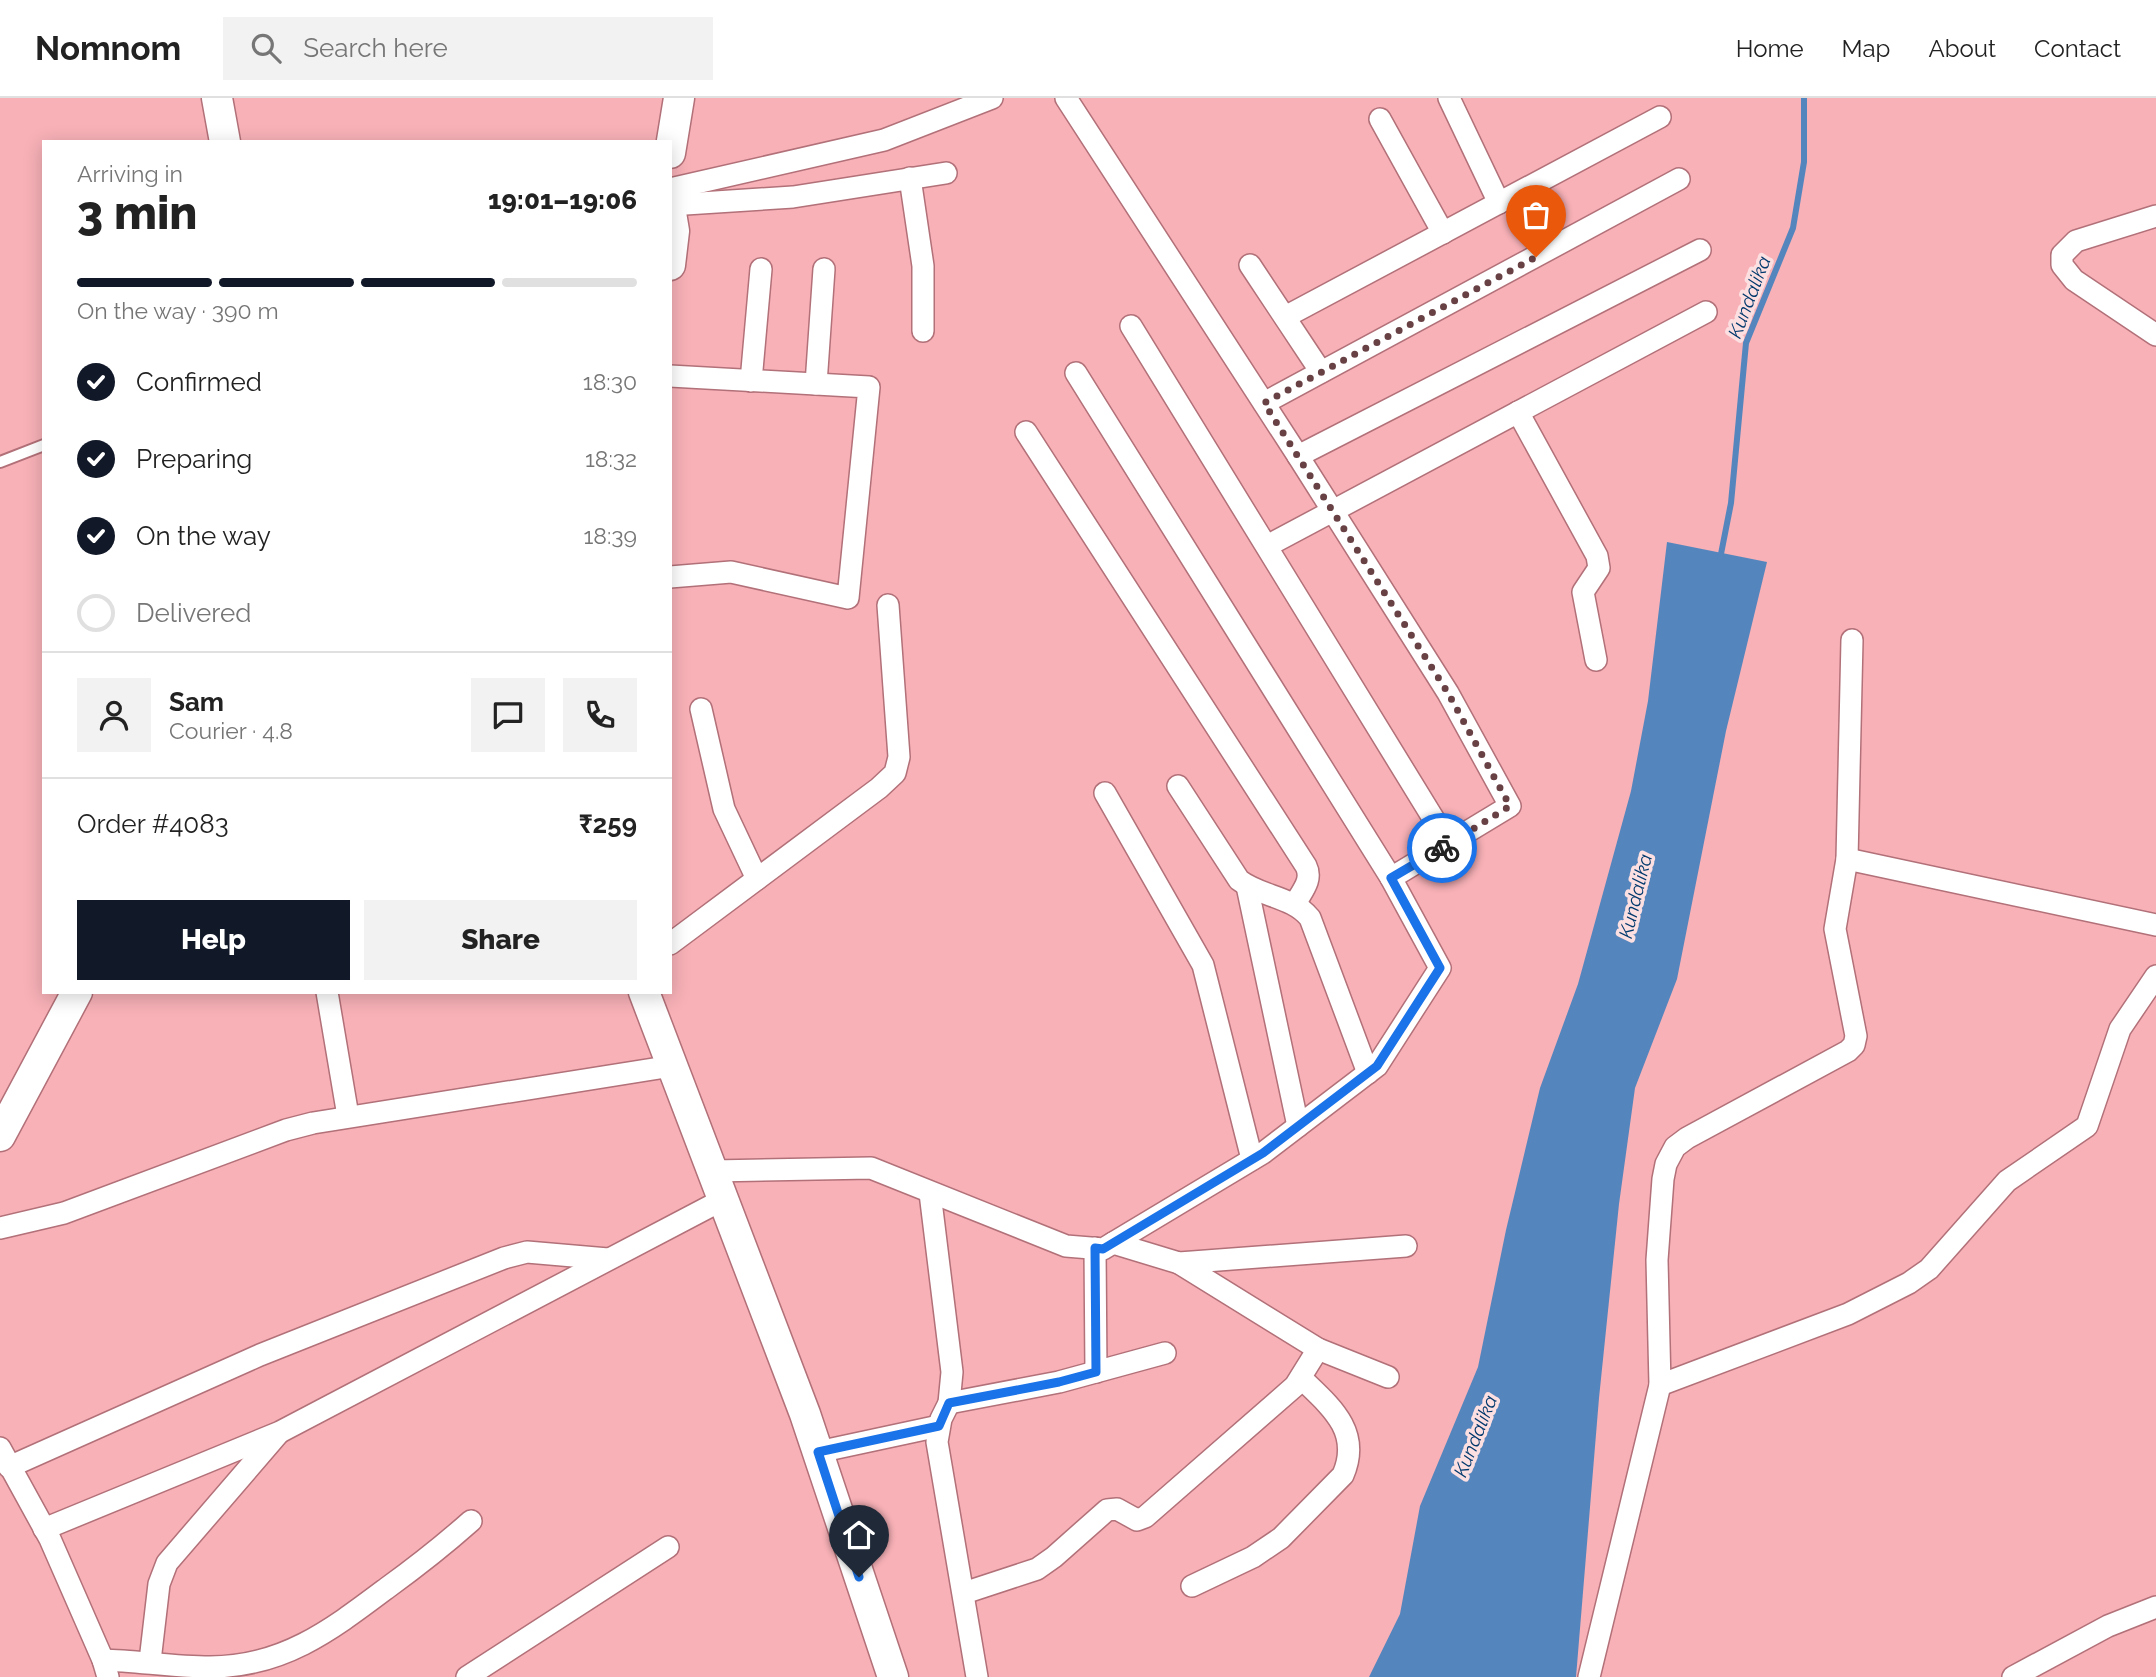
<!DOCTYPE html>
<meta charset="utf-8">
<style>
:root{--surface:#fff;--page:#f2f2f2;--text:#222;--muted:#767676;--line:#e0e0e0;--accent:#111827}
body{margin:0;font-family:Raleway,sans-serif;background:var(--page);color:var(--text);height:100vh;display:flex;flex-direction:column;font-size:26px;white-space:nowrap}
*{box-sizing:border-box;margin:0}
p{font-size:23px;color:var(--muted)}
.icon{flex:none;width:38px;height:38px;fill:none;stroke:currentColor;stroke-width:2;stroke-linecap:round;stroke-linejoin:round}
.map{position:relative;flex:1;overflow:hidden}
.sheet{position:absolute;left:42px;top:42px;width:630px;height:854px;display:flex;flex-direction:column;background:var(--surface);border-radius:0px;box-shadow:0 4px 18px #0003}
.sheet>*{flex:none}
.pin{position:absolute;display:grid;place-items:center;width:60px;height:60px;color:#fff;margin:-72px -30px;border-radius:50% 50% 50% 0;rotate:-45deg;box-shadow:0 0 7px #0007}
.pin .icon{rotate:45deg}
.courier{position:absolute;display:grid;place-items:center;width:70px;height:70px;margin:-35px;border:5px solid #1a73e8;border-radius:50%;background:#fff;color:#222;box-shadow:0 2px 9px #0007}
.overview em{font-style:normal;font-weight:800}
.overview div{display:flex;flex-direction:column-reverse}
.overview{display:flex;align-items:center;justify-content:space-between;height:119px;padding:0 35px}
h1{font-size:46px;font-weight:800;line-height:52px}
.bar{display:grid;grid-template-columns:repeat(4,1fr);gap:10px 7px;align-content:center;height:84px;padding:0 35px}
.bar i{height:9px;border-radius:5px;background:var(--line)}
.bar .selected{background:var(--accent)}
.bar p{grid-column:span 4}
.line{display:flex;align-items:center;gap:18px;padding:0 35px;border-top:2px solid var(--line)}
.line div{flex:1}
.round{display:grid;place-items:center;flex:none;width:74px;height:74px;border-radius:0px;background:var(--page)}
ol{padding:0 35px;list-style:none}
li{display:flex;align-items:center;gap:21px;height:77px}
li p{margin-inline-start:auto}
li .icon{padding:7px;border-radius:50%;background:var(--accent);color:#fff;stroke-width:4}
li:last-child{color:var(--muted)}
li i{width:38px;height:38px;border:4px solid var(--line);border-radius:50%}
.primary-button{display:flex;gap:14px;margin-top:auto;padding:14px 35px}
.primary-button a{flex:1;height:80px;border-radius:0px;background:var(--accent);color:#fff;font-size:28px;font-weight:800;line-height:80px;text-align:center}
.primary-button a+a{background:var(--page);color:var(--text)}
header{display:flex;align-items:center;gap:42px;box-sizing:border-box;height:98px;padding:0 35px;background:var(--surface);border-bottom:2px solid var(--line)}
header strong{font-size:33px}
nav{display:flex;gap:38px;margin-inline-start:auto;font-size:24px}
.search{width:490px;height:63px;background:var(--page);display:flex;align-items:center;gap:18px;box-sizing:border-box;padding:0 24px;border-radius:0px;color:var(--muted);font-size:26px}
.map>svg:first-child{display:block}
</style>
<header>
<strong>Nomnom</strong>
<div class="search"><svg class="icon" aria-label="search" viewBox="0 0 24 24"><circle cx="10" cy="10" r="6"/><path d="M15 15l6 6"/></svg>Search here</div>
<nav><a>Home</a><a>Map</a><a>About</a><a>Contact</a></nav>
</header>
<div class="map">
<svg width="2156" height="1579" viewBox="0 0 2156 1579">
<rect width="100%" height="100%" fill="#f7b1b7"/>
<path fill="#5485bd" d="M1667,444L1767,464L1726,633L1677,881L1635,990L1619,1106L1599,1300L1576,1579H1369L1400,1516L1420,1408L1478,1269L1506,1132L1540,990L1578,886L1631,693L1648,603Z"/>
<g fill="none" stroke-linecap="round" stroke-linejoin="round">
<path stroke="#5485bd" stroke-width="6" d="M1720,461L1731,405L1746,245L1793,130L1804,64V0"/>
<defs>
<path id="lane" d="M0,364L44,347"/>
<g id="street">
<path d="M1449,0L1499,105"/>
<path d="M1380,21L1443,135"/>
<path d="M910,80L923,168V233"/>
<path d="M670,91L884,42L992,0"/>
<path d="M670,107L793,99L946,75"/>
<path d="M2156,118L2076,143L2062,157V167L2074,182L2156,237"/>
<path d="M1250,167L1321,274"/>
<path d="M1285,219L1660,19"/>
<path d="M1131,228L1449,746"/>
<path d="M1076,275L1391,780"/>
<path d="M670,278L869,289L848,500L731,474L670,479"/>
<path d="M751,283L761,171"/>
<path d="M816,286L824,171"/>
<path d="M1264,305L1679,81"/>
<path d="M1518,314L1597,458L1599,470L1583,494L1596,562"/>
<path d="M1026,334L1306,768C1313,782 1302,793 1295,806"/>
<path d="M1298,358L1700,152"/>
<path d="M1267,448L1706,214"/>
<path d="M701,611L724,711L757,781"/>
<path d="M1178,688L1239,782C1261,799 1292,798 1310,820L1368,975"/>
<path d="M1105,695L1203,867L1252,1061"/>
<path d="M1847,761L2156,827"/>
<path d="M1247,788L1298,1028"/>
<path d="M670,846L879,690L895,675L899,659L888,507"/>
<path d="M327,894L348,1018"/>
<path d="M713,1073L871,1070L1066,1148L1103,1151L1263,1055L1377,968L1440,870L1391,780L1510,708L1448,595L1298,358L1066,0"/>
<path d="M930,1095L952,1274L949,1305L941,1321L937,1344L977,1579"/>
<path d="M0,1130L64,1115L286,1032L313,1025L672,968"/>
<path d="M1113,1145L1179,1165L1406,1148"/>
<path d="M1095,1150L1096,1274"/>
<path d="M1179,1165L1318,1251L1388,1279"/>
<path d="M1660,1287L1848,1216L1909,1185L1929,1171L2007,1083L2087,1028L2120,931L2156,878"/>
<path d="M949,1305L1059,1284L1165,1255"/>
<path d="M0,1350L50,1441L103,1562L108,1579"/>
<path d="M818,1354L939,1328"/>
<path d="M9,1369L260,1257L504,1160L527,1154L608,1161"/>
<path d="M44,1431L280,1334L724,1101"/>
<path d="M1192,1488L1253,1459L1281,1440L1343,1377C1362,1333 1330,1308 1301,1280"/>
<path d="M964,1495L1037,1471L1054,1459L1107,1412L1117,1411L1137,1422L1145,1419L1295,1288L1318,1251"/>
<path d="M103,1562C138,1563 174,1569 210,1569C283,1569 331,1532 387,1490C416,1469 444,1447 471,1423"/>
<path d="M150,1563L159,1486L167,1465L278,1336"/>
<path d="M467,1579L668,1449"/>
<path d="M1589,1579L1660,1287L1657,1162L1663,1081L1666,1066L1675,1049L1687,1040L1848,953L1854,947L1856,938L1835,831L1847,761L1852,542"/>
<path d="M2013,1579L2108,1528L2156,1509"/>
</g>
<g id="secondary">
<path d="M217,0L225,44"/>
<path d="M670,55L679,0"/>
<path d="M670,109L674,133L670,167"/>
<path d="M644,894L805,1316L893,1579"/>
<path d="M0,1038L77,894"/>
</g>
</defs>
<use href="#lane" stroke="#b27078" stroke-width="14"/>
<use href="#street" stroke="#b27078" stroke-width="24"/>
<use href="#secondary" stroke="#b27078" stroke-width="33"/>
<use href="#lane" stroke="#fff" stroke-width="10"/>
<use href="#street" stroke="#fff" stroke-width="21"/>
<use href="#secondary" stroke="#fff" stroke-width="30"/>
</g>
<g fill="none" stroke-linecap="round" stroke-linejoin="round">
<path stroke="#684145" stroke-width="7" stroke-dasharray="0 12.6" d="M1442,750L1510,708L1448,595L1264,305L1536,159"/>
<path stroke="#1a73e8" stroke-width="9" d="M859,1479L818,1354L939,1328L949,1305L1059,1284L1096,1274L1095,1150L1103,1151L1263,1055L1377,968L1440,870L1391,780L1442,750"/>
</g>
<g text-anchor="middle" stroke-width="7" stroke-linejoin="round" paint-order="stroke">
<g font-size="19" font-style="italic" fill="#01396d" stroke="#fcdfe1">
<text transform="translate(1749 199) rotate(-69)" y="7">Kundalika</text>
<text transform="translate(1635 798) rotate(-76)" y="7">Kundalika</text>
<text transform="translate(1475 1338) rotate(-68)" y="7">Kundalika</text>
</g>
</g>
</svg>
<div class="pin" style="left:1536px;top:159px;background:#ea580c"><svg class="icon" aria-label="bag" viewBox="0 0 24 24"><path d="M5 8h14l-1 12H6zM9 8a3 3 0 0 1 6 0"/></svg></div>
<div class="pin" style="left:859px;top:1479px;background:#1f2937"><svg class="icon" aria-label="home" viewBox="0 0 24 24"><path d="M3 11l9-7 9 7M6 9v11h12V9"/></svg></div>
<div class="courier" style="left:1442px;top:750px"><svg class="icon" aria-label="bike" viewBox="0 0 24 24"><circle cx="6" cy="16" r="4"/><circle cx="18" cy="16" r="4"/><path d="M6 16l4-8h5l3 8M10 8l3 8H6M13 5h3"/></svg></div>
<section class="sheet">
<div class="overview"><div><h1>3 min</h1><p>Arriving in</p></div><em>19:01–19:06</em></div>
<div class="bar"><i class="selected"></i><i class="selected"></i><i class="selected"></i><i></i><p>On the way · 390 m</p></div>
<ol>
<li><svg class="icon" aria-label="check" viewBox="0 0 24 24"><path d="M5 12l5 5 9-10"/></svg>Confirmed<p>18:30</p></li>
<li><svg class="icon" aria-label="check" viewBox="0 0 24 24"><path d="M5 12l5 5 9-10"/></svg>Preparing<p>18:32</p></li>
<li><svg class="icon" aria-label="check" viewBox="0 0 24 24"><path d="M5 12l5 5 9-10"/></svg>On the way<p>18:39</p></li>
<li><i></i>Delivered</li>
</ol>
<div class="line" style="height:126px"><a class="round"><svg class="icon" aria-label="person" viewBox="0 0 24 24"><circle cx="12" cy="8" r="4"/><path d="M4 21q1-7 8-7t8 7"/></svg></a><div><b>Sam</b><p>Courier · 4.8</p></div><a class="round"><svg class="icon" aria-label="chat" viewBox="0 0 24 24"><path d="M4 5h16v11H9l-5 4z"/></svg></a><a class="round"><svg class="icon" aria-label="phone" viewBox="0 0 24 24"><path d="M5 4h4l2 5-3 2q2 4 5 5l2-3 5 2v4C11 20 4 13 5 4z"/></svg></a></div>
<div class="line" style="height:91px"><div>Order #4083</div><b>₹259</b></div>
<div class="primary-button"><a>Help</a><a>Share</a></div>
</section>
</div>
